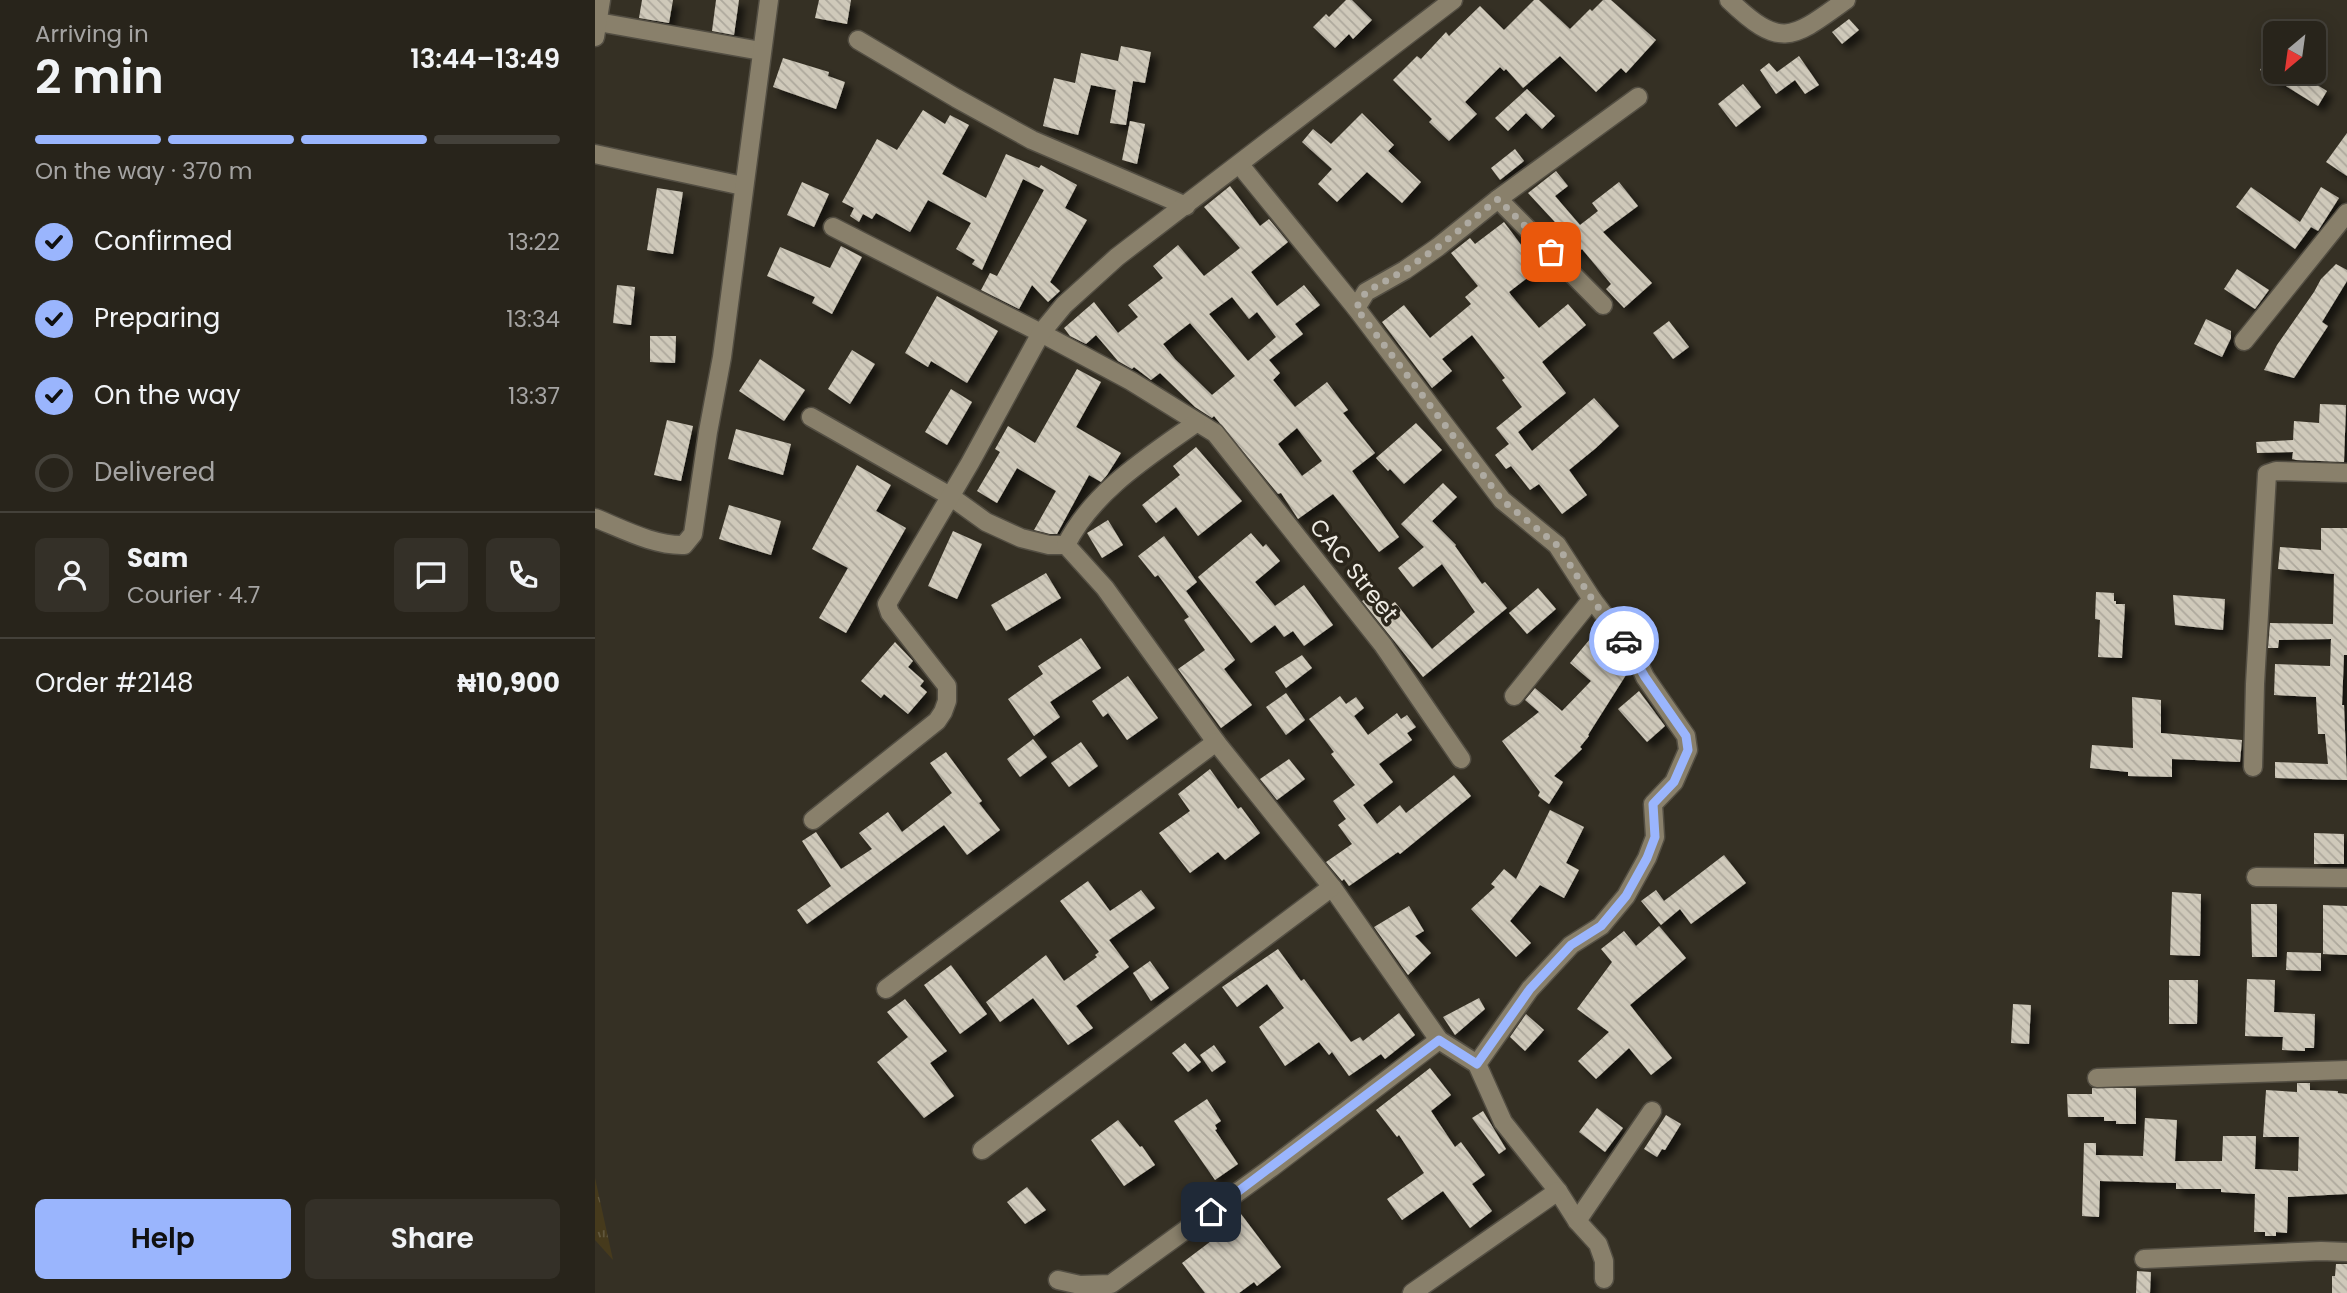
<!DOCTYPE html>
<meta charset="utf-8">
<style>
:root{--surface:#28241b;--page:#343028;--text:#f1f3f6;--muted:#a5a4a3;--line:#44413a;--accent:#9ab5fd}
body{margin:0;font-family:Poppins,sans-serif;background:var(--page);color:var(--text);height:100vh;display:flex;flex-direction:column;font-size:26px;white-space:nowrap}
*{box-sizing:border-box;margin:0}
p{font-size:23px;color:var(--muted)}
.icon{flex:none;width:38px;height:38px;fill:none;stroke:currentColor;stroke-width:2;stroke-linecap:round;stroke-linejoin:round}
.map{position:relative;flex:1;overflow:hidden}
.sheet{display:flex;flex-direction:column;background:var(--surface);width:595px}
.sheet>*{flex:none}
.needle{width:46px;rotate:209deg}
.tools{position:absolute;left:1668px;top:21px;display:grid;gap:14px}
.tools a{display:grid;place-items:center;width:63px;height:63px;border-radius:10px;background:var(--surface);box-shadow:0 4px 18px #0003,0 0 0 2px var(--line);font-size:35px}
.pin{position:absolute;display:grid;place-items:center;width:60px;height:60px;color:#fff;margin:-30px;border-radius:14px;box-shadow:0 4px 10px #0006}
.courier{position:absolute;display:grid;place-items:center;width:70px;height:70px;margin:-35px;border:5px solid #9ab5fd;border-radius:50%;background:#fff;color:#222;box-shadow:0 2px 9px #0007}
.headline em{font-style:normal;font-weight:600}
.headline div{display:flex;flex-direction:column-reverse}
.headline{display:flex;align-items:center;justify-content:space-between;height:119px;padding:0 35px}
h1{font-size:46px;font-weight:600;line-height:52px}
.bar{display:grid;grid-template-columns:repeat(4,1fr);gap:10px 7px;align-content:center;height:84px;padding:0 35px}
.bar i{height:9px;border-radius:5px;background:var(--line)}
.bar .current{background:var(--accent)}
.bar p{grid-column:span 4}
.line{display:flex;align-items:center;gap:18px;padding:0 35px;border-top:2px solid var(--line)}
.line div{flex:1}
.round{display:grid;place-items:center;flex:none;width:74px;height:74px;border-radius:10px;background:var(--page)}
ol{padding:0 35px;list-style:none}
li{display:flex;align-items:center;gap:21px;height:77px}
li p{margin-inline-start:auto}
li .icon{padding:7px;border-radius:50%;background:var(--accent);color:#111;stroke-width:4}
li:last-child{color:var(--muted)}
li i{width:38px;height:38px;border:4px solid var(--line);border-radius:50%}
.primary-button{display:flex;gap:14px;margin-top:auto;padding:14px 35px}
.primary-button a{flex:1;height:80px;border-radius:10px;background:var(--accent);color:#111;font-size:28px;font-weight:600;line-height:80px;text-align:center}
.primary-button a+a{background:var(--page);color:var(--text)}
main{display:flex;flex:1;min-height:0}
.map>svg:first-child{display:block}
</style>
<main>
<section class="sheet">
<div class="headline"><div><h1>2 min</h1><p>Arriving in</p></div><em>13:44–13:49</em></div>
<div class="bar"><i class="current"></i><i class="current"></i><i class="current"></i><i></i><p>On the way · 370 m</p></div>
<ol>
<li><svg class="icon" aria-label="check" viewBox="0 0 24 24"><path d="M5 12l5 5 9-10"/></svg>Confirmed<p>13:22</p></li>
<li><svg class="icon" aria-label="check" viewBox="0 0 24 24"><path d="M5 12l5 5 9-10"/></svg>Preparing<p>13:34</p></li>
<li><svg class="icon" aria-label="check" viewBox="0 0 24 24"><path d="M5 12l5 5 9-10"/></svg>On the way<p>13:37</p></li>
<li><i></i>Delivered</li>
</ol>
<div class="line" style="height:126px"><a class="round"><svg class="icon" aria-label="person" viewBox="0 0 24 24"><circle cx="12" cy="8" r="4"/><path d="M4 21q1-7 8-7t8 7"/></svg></a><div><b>Sam</b><p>Courier · 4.7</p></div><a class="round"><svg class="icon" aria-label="chat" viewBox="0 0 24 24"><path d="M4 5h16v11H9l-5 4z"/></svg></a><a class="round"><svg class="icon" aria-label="phone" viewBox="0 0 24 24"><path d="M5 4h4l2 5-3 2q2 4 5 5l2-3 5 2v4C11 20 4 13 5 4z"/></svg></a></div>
<div class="line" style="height:91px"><div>Order #2148</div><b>₦10,900</b></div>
<div class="primary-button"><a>Help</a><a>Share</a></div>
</section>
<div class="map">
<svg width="1752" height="1293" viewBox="0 0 1752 1293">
<defs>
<pattern id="grass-tufts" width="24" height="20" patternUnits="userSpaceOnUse" patternTransform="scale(1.75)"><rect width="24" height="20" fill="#463a1c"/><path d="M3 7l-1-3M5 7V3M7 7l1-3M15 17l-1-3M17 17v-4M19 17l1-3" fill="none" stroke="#61573d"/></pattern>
<pattern id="building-back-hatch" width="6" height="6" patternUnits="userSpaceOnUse" patternTransform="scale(1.75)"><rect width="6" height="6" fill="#cfc9ba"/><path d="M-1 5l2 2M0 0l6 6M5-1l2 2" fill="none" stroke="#ada89c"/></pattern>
<filter id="shadow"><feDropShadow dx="6" dy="6" stdDeviation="3.5" flood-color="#0009"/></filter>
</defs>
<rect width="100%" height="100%" fill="#353024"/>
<path fill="url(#grass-tufts)" d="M0,1178L18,1260L0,1240Z"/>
<g fill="url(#building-back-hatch)" fill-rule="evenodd" filter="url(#shadow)">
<path d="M47,0H78L74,23L44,18Z"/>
<path d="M121,0H144L139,35L117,31Z"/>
<path d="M224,0H256L252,24L220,18Z"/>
<path d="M751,0H757L777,20L758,39L754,34L740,48L718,27L731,14L734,17Z"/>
<path d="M939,0H944L975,29L995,9L997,11L1008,0H1016L1061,40L1031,73L1026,68L1001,92L965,56L928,88L911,69L909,71L905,67L870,102L882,114L854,141L834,122L837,119L798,80L822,56L826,59L851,32L854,36L885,6L909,30Z"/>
<path d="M1254,19L1264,30L1247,44L1237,32Z"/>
<path d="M526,46L556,52L550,83L538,81L531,125L515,123L521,90L496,85L483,135L448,126L459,78L480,83L486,53L523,61Z"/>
<path d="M1680,46V72H1701L1732,91L1723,106L1665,70Z"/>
<path d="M1204,56L1224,85L1210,94L1200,80L1181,94L1165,70L1174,63L1182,72Z"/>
<path d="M188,58L234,72L233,76L250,82L241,109L178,87Z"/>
<path d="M1148,84L1166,107L1141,127L1123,104Z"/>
<path d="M932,89L960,116L947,129L931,113L913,131L900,118Z"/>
<path d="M328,110L350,124L355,115L374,125L347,174L391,198L411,154L444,168L446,165L482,185L470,208L492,220L455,282L465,291L453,302L437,285L424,309L386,290L395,273L402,276L449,190L428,179L387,270L377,264L380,260L361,249L376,223L333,200L315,232L281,213L277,219L268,214L264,222L255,216L259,208L247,202L282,139L302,150Z"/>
<path d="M767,113L799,145L793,151L826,182L807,203L772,172L742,202L723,184L737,169L707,142L718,129L736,144Z"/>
<path d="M535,121L550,124L542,164L527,160Z"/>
<path d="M1752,133V176L1731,162Z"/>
<path d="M920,149L929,161L905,180L896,168Z"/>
<path d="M961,171L973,186L960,196L985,225L1003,211L997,203L1024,182L1043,206L1008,232L1057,283L1029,308L1011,289L1016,284L987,249L981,254L968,239L972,235L933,193Z"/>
<path d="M207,182L234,194L219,227L192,215Z"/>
<path d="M635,186L665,226L674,219L693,242L656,272L682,306L709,285L725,305L700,324L708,334L674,360L685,373L678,380L700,407L732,382L753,410L748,413L780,453L757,471L804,537L784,552L738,494L703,519L686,493L683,494L619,416L617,418L600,407L565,373L556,380L539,367L537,369L523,361L501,335L491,344L475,336L469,328L499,302L523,333L543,317L533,305L568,278L558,266L583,245L609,276L645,248L609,207ZM637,297L654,319L662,312L681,337L653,361L614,314ZM595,323L640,376L617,395L580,359L568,344ZM702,428L727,461L707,476L683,444Z"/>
<path d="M1656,187L1705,222L1726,187L1744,198L1723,231L1716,227L1700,249L1641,207Z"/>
<path d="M62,188L88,192L78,254L52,250Z"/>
<path d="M909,222L944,269L914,292L916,295L944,328L973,304L991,325L947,362L971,393L923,432L937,451L999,398L1024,426L1001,448L974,470L992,495L967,514L944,484L935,490L916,466L911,469L900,455L914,444L901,428L927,407L907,380L910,378L877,335L847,359L857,371L837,388L787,322L809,305L835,338L876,304L870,297L883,286L856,253L875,238L880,244Z"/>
<path d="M246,246L267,257L237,314L217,303L220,297L172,276L185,247L235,268Z"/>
<path d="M1741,264L1752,270V281L1727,322L1733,326L1699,378L1669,370L1682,345L1719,292L1726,279Z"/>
<path d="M1642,269L1674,290L1660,309L1629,289Z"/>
<path d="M22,285L40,287L36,325L18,323Z"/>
<path d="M342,296L403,331L372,383L336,361L333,367L310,353Z"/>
<path d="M1611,319L1636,331V338L1627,357L1599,344Z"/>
<path d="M1074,321L1094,347L1078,359L1058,333Z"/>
<path d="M55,336H81L80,363L55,362Z"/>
<path d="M257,350L280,364L255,404L233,389Z"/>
<path d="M165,359L210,390L189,421L144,391Z"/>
<path d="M482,369L506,382L481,427L526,453L512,475L506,482L494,475L462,534H455L439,530L461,491L422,468L402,503L382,491L405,452L400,449L413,426L440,443Z"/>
<path d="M356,389L377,402L352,445L330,432Z"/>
<path d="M1725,404L1751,405L1749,462L1701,460L1697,459L1698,452L1662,453L1661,442L1698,440L1699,421L1724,423Z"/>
<path d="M72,420L98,426L86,481L59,475Z"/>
<path d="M821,423L847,450L809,484L795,469L793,471L781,458Z"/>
<path d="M141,429L196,444L188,475L133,459Z"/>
<path d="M601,447L647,501L603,536L581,507L561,523L547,505L585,475L578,466Z"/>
<path d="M262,465L296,485L281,511L311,528L251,633L224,618L253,568L217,549Z"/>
<path d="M848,483L862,497L837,521L861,545L860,546L887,584L890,582L912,608L828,677L767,601L777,595L788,610L800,602L837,649L880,612L847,564L818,587L803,568L829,547L806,524Z"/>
<path d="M134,505L186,521L176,555L124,539Z"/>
<path d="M513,520L528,545L507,558L492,533Z"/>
<path d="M1726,528H1752V655H1749L1747,705H1749L1752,780L1680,778V762L1733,764L1730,734H1723L1721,697L1679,695L1680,664L1735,666L1736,639L1684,640L1683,648H1673L1675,623L1738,624L1739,574L1683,569L1685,547L1726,550Z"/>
<path d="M358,531L387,544L362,599L333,586Z"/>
<path d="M656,533L668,547L671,544L685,561L660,582L680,606L709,585L738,625L709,646L698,631L689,637L680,625L656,643L603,577Z"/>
<path d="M569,536L602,582L591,591L640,660L629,669L657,705L626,728L583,669L610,650L589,620L594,617L563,575L560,577L543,556Z"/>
<path d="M451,573L466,598L411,631L396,605Z"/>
<path d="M943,588L961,609L932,634L914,613Z"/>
<path d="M1501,592L1519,593V601H1521V604H1530L1527,658L1503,657L1505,620L1500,619Z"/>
<path d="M1578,595L1630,599L1628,630L1580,625Z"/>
<path d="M486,638L506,668L455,702L465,717L439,736L413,699L448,674L443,666Z"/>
<path d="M995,639L1008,650L1002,656L1031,675L993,735L994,736L985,747L987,749L959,776L968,782L954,804L943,796L945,792L907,741L944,712L930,700L940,688L967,711L996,681L975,663Z"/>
<path d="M300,642L318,661L313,667L329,681L325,686L332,692L313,714L289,694L286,698L266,681Z"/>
<path d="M707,655L717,668L691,688L680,672Z"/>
<path d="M533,676L563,718L532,740L513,713L508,717L497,701Z"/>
<path d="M1044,691L1070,726L1052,742L1023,709Z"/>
<path d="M691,693L710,720L691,735L671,707Z"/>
<path d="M745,696L751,704L761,697L769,708L759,716L773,735L802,713L806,719L812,715L821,727L812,733L817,740L784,764L798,782L768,805L782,824L805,805L811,813L859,775L876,796L805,854L803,852L754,886L749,879L747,881L731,862L757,844L743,825L751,819L738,801L760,785L736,754L739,752L714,719Z"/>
<path d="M1537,697L1566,700V733L1647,740L1645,762L1577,759V777L1533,776V772L1495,768L1497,745L1538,748Z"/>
<path d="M438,739L452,757L425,777L412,759Z"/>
<path d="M486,742L503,766L474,787L456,763Z"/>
<path d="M351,752L387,801L384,803L405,830L372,855L349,825L212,924L202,910L236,886L207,841L221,832L246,869L277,849L264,833L293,812L307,832L357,793L335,763Z"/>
<path d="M694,759L710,779L682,800L665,779Z"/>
<path d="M615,769L643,809L646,807L665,833L630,860L623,852L595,873L564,833L595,811L583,794Z"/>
<path d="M955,810L989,827L971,863L984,870L969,898L945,885L915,921L936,943L921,957L876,909L900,887L896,884L909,869L921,879Z"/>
<path d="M1719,833L1749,834V864H1719Z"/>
<path d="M1129,855L1151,883L1096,924L1085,909L1066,925L1046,901L1061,890L1069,901Z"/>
<path d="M493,881L515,911L546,890L560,908L514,940L534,967L481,1006L498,1028L473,1045L438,998L405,1022L391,1002L451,955L469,981L502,957L500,955L504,952L465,901Z"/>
<path d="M1577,892L1606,894L1605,956L1575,955Z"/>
<path d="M1656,904H1682V957H1657Z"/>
<path d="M1728,905L1752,906V955L1728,954Z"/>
<path d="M814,906L829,931L820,936L836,953L813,975L779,927Z"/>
<path d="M1064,926L1091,958L1035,1005L1077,1058L1056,1075L1034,1048L1001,1079L983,1061L1014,1032L982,1009L1017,962L1006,949L1029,931L1041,946Z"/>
<path d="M683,949L706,981L709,979L756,1042L765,1037L768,1041L804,1013L820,1035L790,1059L786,1054L754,1076L737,1052L734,1055L724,1042L690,1066L664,1027L689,1008L672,984L642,1007L627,987Z"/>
<path d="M1692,952L1726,953V971L1691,970Z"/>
<path d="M555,961L574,988L556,1001L538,973Z"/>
<path d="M356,965L392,1014L365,1034L329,985Z"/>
<path d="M1652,979L1680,980L1679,1012L1720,1014L1719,1048H1710V1051L1687,1050L1688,1037L1650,1036Z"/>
<path d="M1574,980H1603L1602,1024H1574Z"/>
<path d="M884,998L890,1009L860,1035L848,1017Z"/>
<path d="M310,999L352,1051L335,1063L359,1096L329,1118L282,1062L313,1037L292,1012Z"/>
<path d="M1418,1004L1436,1005L1434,1044L1416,1043Z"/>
<path d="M931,1014L949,1030L930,1051L915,1037Z"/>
<path d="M590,1043L606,1062L593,1072L577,1053Z"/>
<path d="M619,1045L631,1062L617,1072L605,1055Z"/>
<path d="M835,1068L856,1095L836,1111L860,1147L866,1142L890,1175L877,1184L897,1211L875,1228L848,1191L807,1220L792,1199L829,1173L804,1135L802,1137L781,1110Z"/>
<path d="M1702,1083H1715V1090L1743,1091V1093L1752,1094V1194L1693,1197L1692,1233L1681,1232V1236H1670V1232H1659L1660,1194L1626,1192V1189H1581V1183L1505,1181L1504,1217L1487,1216L1489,1143H1501V1155L1548,1156L1550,1118L1582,1120L1580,1161H1627L1628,1136H1661L1660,1169L1703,1171L1704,1137H1668L1671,1090L1702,1092Z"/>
<path d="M1497,1088H1541V1124H1521V1121H1509V1117H1473L1472,1094H1497Z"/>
<path d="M612,1099L626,1121L620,1125L622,1129L620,1130L643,1164L620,1180L579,1121Z"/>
<path d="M1002,1108L1028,1128L1010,1152L984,1132Z"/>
<path d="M888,1111L911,1149L904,1154L877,1118Z"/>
<path d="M1071,1115L1086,1124L1070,1150L1067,1149L1062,1157L1049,1149Z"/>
<path d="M523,1120L545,1147L547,1146L560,1165L529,1186L496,1140Z"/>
<path d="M432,1187L451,1210L430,1224L412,1202Z"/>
<path d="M643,1210L686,1267L662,1286L659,1282L644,1293H610L587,1263L624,1235L619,1229Z"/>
<path d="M1741,1264H1752V1293H1737V1276H1740Z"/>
<path d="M1542,1271L1556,1272L1555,1293H1541Z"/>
</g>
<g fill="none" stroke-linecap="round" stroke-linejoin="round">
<defs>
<g id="minor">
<path d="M1134,0C1186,50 1197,39 1251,0"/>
<path d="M3,22L166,51"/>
<path d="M0,37L6,0"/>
<path d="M263,40L361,98L437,140L591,206"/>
<path d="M0,154L148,186"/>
<path d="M645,165L761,308L907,500L962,545L997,599L1041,657L1050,677L1091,736L1093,750L1079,782L1058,804L1060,837L1052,858L1031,896L1006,926L976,945L935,989L882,1064"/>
<path d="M903,199L1008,305"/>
<path d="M238,227L446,333L536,381L620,433L788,645L866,759"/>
<path d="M761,308L771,292L810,270L843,247L903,199L1043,97"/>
<path d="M1649,341L1752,213"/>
<path d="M216,417L355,496L391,522L426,538L454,545H471L510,588L621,742L737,887L844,1040L882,1064L908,1122L963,1191L982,1221L1003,1244L1009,1261V1279"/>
<path d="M0,518C28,529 59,546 89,545L98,534L113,432L127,357L174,0"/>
<path d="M471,545C498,491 553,457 601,423"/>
<path d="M919,696L997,599"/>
<path d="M1658,767L1660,684L1672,474L1681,471L1752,473"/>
<path d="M218,820L342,721L348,712L352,701V686L295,613L292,604L375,463L446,333L469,305L522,257L858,0"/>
<path d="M1661,877L1752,878"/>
<path d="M291,989L621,742"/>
<path d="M1502,1078L1752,1070"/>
<path d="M387,1150L737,887"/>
<path d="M982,1221L1057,1111"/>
<path d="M1549,1259L1726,1251L1752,1252"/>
<path d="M463,1280L485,1285L516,1284L676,1168L844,1040"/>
<path d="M817,1293L963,1191"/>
</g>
</defs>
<use href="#minor" stroke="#534e43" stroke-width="21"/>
<use href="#minor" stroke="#89806b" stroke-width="18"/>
</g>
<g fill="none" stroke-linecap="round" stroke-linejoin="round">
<path stroke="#aeaaa1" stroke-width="7" stroke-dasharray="0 12.6" d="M956,252L903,199L843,247L810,270L771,292L761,308L907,500L962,545L997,599L1029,641"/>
<path stroke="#9ab5fd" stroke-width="9" d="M616,1212L844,1040L882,1064L935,989L976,945L1006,926L1031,896L1052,858L1060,837L1058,804L1079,782L1093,750L1091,736L1050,677L1029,641"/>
</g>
<g text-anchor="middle" stroke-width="7" stroke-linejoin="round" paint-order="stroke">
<g font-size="23" fill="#efece4" stroke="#2b261b">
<text transform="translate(759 570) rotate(51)" y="8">CAC Street</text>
</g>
</g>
</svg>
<div class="tools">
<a><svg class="needle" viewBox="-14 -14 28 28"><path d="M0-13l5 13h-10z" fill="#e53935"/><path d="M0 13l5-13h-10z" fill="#a5a4a3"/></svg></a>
</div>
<div class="pin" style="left:956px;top:252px;background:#ea580c"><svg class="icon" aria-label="bag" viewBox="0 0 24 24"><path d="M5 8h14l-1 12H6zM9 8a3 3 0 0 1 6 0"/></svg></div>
<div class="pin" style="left:616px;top:1212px;background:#1f2937"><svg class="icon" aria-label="home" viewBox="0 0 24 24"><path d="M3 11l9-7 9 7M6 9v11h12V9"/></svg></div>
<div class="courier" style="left:1029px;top:641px"><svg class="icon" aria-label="car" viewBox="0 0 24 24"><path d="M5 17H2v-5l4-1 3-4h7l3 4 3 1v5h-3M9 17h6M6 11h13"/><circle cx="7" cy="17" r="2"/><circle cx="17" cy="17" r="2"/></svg></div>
</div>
</main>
